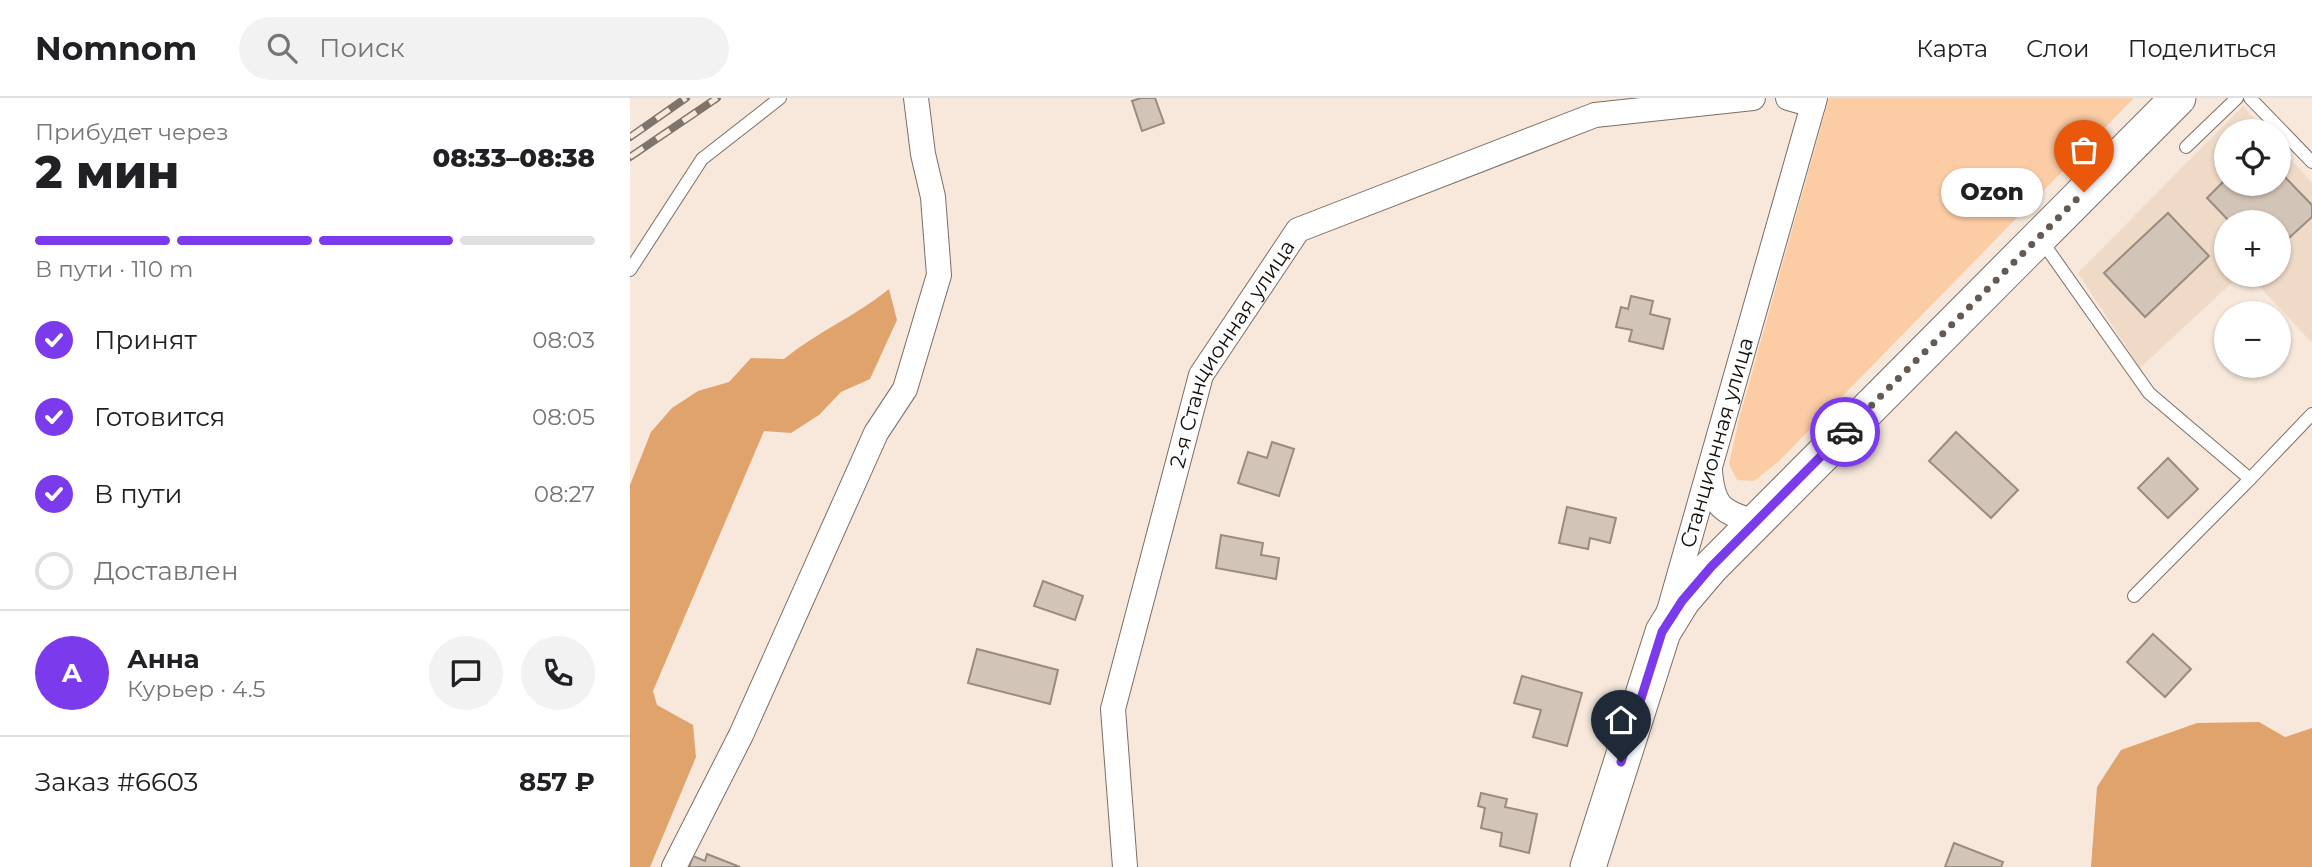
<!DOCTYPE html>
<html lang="ru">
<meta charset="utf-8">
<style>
:root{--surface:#fff;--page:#f2f2f2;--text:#202124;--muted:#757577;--line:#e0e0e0;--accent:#7c3aed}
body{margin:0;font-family:Montserrat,sans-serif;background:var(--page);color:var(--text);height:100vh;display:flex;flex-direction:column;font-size:26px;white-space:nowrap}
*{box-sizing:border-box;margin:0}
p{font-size:23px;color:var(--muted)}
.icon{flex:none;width:38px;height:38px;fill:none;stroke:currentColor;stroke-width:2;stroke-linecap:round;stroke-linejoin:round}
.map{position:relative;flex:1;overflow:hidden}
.panel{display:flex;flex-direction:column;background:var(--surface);width:630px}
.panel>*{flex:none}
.buttons{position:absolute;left:1584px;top:21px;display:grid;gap:14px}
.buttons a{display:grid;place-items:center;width:77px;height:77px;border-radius:50%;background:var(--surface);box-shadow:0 2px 5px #0004;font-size:35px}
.pin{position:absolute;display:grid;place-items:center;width:60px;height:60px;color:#fff;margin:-72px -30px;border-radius:50% 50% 50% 0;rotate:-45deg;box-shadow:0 0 7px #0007}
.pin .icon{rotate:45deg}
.courier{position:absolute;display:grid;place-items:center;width:70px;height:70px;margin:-35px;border:5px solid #7c3aed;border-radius:50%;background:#fff;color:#222;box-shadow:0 2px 9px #0007}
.bubble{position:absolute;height:49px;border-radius:24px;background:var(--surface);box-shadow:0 2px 5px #0004;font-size:23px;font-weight:800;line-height:49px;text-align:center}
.summary em{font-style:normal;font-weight:800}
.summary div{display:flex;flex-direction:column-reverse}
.summary{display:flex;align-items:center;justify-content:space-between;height:119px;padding:0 35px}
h1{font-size:46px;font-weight:800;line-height:52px}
.bar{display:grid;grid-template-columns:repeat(4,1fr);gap:10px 7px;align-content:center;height:84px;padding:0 35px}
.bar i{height:9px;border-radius:5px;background:var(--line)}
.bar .active{background:var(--accent)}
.bar p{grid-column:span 4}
.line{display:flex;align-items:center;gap:18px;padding:0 35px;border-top:2px solid var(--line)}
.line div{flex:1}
.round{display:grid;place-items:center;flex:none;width:74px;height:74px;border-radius:37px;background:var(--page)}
ol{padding:0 35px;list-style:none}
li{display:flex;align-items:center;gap:21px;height:77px}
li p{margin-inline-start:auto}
li .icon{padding:7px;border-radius:50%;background:var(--accent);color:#fff;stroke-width:4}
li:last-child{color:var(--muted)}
li i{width:38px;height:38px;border:4px solid var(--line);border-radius:50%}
header{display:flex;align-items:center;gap:42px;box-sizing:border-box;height:98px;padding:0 35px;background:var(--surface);border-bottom:2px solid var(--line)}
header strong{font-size:33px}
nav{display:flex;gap:38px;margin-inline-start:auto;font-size:24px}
.search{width:490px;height:63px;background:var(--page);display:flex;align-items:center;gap:18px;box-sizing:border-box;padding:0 24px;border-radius:38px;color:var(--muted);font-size:26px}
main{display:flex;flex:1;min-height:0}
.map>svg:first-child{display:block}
</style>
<header>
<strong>Nomnom</strong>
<div class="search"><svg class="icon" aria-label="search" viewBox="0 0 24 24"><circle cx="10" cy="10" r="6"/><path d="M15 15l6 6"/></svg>Поиск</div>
<nav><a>Карта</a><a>Слои</a><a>Поделиться</a></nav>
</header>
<main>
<section class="panel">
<div class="summary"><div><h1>2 мин</h1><p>Прибудет через</p></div><em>08:33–08:38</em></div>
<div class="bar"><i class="active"></i><i class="active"></i><i class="active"></i><i></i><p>В пути · 110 m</p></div>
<ol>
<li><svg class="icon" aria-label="check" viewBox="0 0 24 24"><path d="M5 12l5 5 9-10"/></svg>Принят<p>08:03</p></li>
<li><svg class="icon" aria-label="check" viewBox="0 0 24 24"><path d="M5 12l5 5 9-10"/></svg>Готовится<p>08:05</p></li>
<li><svg class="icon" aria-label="check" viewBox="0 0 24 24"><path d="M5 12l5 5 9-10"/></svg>В пути<p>08:27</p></li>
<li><i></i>Доставлен</li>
</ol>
<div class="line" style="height:126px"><b class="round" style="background:var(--accent);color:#fff">А</b><div><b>Анна</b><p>Курьер · 4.5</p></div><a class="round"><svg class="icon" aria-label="chat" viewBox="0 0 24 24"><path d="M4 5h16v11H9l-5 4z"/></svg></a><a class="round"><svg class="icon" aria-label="phone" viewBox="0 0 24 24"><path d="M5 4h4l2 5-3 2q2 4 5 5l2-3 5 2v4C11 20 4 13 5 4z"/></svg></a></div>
<div class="line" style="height:91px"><div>Заказ #6603</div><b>857 ₽</b></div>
</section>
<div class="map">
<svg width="1682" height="769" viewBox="0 0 1682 769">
<rect width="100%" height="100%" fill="#f7e8db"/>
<path fill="#efdac8" d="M1613,8L1635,33H1596V86H1648L1649,48L1682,85V245L1619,177H1648V124H1596V177H1610L1510,270L1448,175Z"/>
<path fill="#fccca4" d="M1199,0H1504L1148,364L1124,383L1107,382L1099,366L1109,321Z"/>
<g fill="#e1a36c">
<path d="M259,191L267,222L240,281L211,294L189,317L161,335L134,333L23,593L27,607L63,627L66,659L20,769H0V387L21,334L42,310L68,293L99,284L121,260L154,261C187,234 226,218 259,191Z"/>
<path d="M1629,624L1655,639L1682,630V769H1461L1467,689L1491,652L1567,625Z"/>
</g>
<g fill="#d3c4b8" stroke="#998b80" stroke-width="2">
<path d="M511,0H525L534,25L512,33L502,3Z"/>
<path d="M1648,72L1682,107V119L1648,150V124H1600L1577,100L1596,81V86H1648Z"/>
<path d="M1538,115L1579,158L1515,219L1474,175Z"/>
<path d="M1001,198L1023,203L1020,216L1040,221L1033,251L999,243L1002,232L986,229L991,209L998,211Z"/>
<path d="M1326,334L1388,392L1361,420L1299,363Z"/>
<path d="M642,344L664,351L649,398L608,385L618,354L637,360Z"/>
<path d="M1538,360L1568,391L1538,420L1508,390Z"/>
<path d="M937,409L986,420L980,445L960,440L958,451L929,445Z"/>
<path d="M591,437L633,445L631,457L649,460L646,481L586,470Z"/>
<path d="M413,483L453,498L445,522L404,508Z"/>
<path d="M1523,536L1561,571L1535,599L1497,564Z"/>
<path d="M347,551L428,572L420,606L338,585Z"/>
<path d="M892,578L952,595L937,648L903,639L911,612L884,605Z"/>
<path d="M851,695L877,701L875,709L907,716L899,755L870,748L872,735L851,730L855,710L848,708Z"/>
<path d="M1324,745L1373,764L1371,769H1315Z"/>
<path d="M77,756L110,769H59L63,758L75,763Z"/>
</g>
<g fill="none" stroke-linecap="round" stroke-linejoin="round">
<defs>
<g id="lane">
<path d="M1620,0L1682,64"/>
<path d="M1556,49L1607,0"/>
<path d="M1411,142L1519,295L1620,381L1682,316"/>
<path d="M0,172L72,61L150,0"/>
<path d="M1504,498L1620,381"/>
</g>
<g id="street">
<path d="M1158,0L1183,7"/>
<path d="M1080,373C1083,409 1092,414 1125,424"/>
<path id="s1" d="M1039,513L1185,0"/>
<path d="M44,769L111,637L246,335L275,291L309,177L303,99L293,56L286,0"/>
<path id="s2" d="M495,769L483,611L571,277L668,132L965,17L1123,0"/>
</g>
<path id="secondary" d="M958,769L1033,534L1052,503L1081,469L1548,0"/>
</defs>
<use href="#lane" stroke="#7b6e63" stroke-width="14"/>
<use href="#street" stroke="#7b6e63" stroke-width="26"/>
<use href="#secondary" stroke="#7b6e63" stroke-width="37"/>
<use href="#lane" stroke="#fff" stroke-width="12"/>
<use href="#street" stroke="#fff" stroke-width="24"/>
<use href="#secondary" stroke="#fff" stroke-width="35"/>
<defs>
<g id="rail">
<path d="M0,39L56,0"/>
<path d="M0,59L87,0"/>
</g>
</defs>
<use href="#rail" stroke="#7e746c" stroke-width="8"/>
<use href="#rail" stroke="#f7e8db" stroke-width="5" stroke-dasharray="16" stroke-linecap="butt"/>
</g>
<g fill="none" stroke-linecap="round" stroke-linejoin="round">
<path stroke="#635a53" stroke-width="7" stroke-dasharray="0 12.6" d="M1215,334L1454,94"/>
<path stroke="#7c3aed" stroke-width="9" d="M991,664L1032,534L1052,503L1081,469L1215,334"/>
</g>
<g text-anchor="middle" stroke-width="7" stroke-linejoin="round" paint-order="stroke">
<g font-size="21" fill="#130e0a" stroke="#f7e8db">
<text dy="7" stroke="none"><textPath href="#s2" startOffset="536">2-я Станционная улица</textPath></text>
<text dy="7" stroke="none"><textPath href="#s1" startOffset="175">Станционная улица</textPath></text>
</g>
</g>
</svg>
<div class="buttons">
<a><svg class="icon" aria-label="locate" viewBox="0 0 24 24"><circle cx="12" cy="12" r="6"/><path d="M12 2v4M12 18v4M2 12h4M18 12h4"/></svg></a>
<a>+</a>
<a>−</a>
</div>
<div class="pin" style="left:1454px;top:94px;background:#ea580c"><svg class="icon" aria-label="bag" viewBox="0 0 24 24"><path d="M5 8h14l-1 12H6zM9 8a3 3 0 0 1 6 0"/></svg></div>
<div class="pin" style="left:991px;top:664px;background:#1f2937"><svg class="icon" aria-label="home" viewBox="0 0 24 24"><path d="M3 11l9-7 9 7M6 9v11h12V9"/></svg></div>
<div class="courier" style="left:1215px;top:334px"><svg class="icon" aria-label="car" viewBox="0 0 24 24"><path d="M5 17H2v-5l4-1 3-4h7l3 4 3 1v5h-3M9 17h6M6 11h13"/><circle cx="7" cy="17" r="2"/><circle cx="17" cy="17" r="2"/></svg></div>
<div class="bubble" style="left:1311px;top:70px;width:102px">Ozon</div>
</div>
</main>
